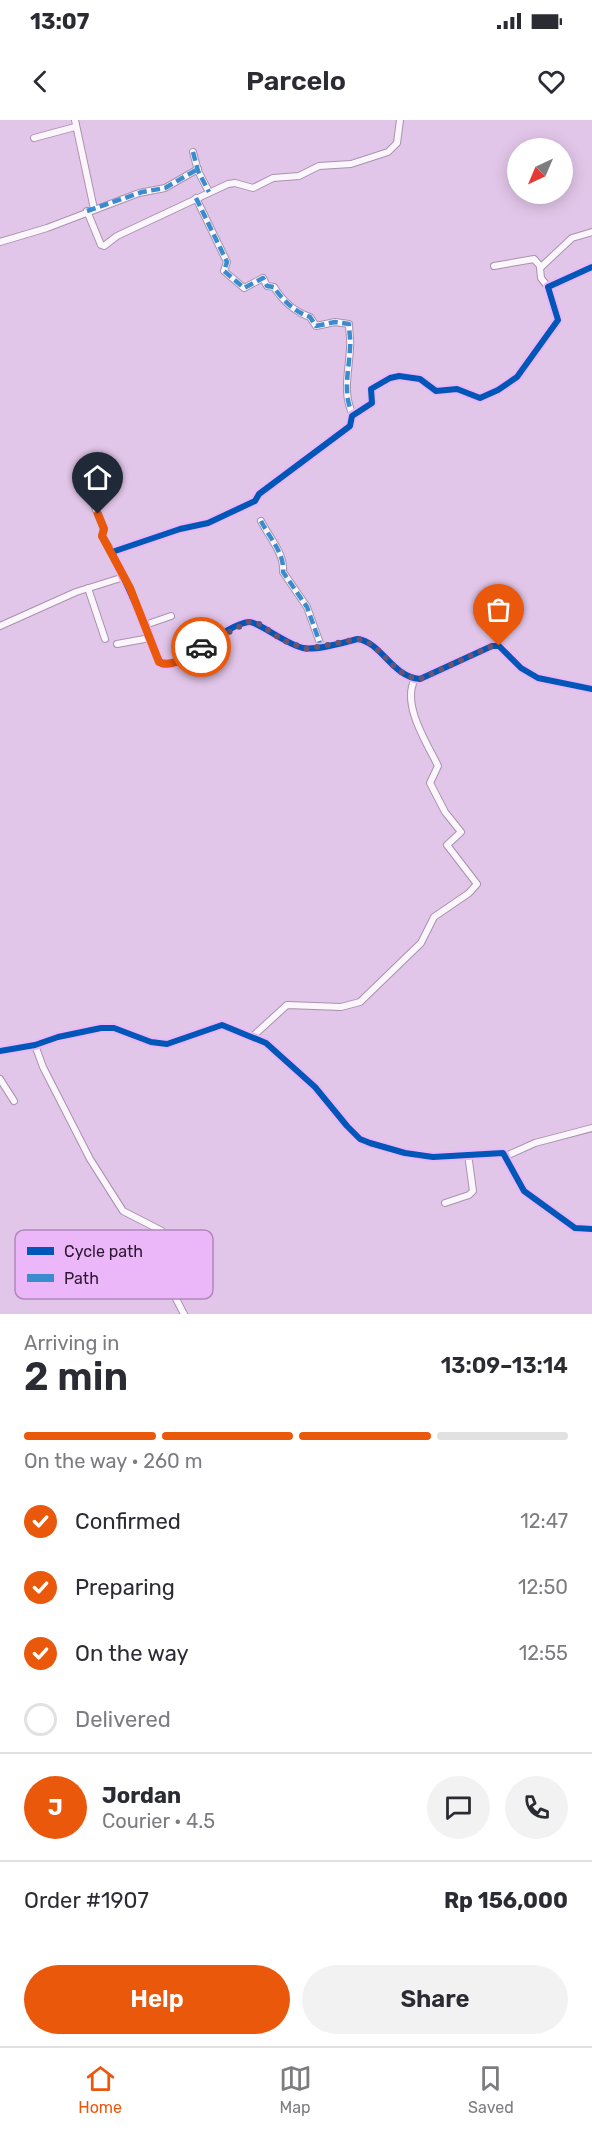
<!DOCTYPE html>
<meta charset="utf-8">
<style>
:root{--surface:#fff;--page:#f2f2f3;--text:#2b2b33;--muted:#7c7c81;--line:#e1e1e2;--accent:#ea580c}
body{margin:0;font-family:Rubik,sans-serif;background:var(--page);color:var(--text);height:100vh;display:flex;flex-direction:column;font-size:22px;white-space:nowrap}
*{box-sizing:border-box;margin:0}
p{font-size:20px;color:var(--muted)}
.icon{flex:none;width:33px;height:33px;fill:none;stroke:currentColor;stroke-width:2;stroke-linecap:round;stroke-linejoin:round}
.map{position:relative;height:1194px;overflow:hidden}
.sheet{display:flex;flex-direction:column;background:var(--surface);flex:1}
.sheet>*{flex:none}
.needle{width:39px;rotate:224deg}
.buttons{position:absolute;left:507px;top:18px;display:grid;gap:12px}
.buttons a{display:grid;place-items:center;width:66px;height:66px;border-radius:50%;background:var(--surface);box-shadow:0 3px 15px #0003;font-size:30px}
.pin{position:absolute;display:grid;place-items:center;width:51px;height:51px;color:#fff;margin:-62px -26px;border-radius:50% 50% 50% 0;rotate:-45deg;box-shadow:0 0 6px #0007}
.pin .icon{rotate:45deg}
.courier{position:absolute;display:grid;place-items:center;width:60px;height:60px;margin:-30px;border:4px solid #ea580c;border-radius:50%;background:#fff;color:#222;box-shadow:0 2px 8px #0007}
.overview em{font-style:normal;font-weight:600}
.overview div{display:flex;flex-direction:column-reverse}
.overview{display:flex;align-items:center;justify-content:space-between;height:102px;padding:0 24px}
h1{font-size:39px;font-weight:600;line-height:45px}
.bar{display:grid;grid-template-columns:repeat(4,1fr);gap:9px 6px;align-content:center;height:72px;padding:0 24px}
.bar i{height:8px;border-radius:4px;background:var(--line)}
.bar .current{background:var(--accent)}
.bar p{grid-column:span 4}
.line{display:flex;align-items:center;gap:15px;padding:0 24px;border-top:2px solid var(--line)}
.line div{flex:1}
.round{display:grid;place-items:center;flex:none;width:63px;height:63px;border-radius:32px;background:var(--page)}
ol{padding:0 24px;list-style:none}
li{display:flex;align-items:center;gap:18px;height:66px}
li p{margin-inline-start:auto}
li .icon{padding:6px;border-radius:50%;background:var(--accent);color:#fff;stroke-width:4}
li:last-child{color:var(--muted)}
li i{width:33px;height:33px;border:3px solid var(--line);border-radius:50%}
.primary-button{display:flex;gap:12px;margin-top:auto;padding:12px 24px}
.primary-button a{flex:1;height:69px;border-radius:36px;background:var(--accent);color:#fff;font-size:24px;font-weight:600;line-height:69px;text-align:center}
.primary-button a+a{background:var(--page);color:var(--text)}
.status{display:flex;justify-content:space-between;align-items:center;height:42px;padding:0 30px;background:var(--surface);direction:ltr}
.status svg{height:16px;fill:currentColor}
header{display:flex;justify-content:space-between;align-items:center;height:78px;padding:0 24px;background:var(--surface);font-size:27px;font-weight:600}
.dock{display:flex;justify-content:space-around;align-items:center;height:84px;border-top:2px solid var(--line);background:var(--surface);font-size:16px;color:var(--muted)}
.dock a{display:grid;justify-items:center;gap:3px}
.dock .current{color:var(--accent)}
.map>svg:first-child{display:block}
</style>
<div class="status"><b>13:07</b><svg viewBox="0 0 49 12"><path d="M0 12V9h3v3zM5 12V6h3v6zM10 12V3h3v9zM15 12V0h3v12zM26 1h20v11H26zM47 4h2v5h-2z"/></svg></div>
<header><svg class="icon" aria-label="back" viewBox="0 0 24 24"><path d="M15 5l-7 7 7 7"/></svg>Parcelo<svg class="icon" aria-label="heart" viewBox="0 0 24 24"><path d="M12 20l-8-8c-3-5 5-10 8-4 3-6 11-1 8 4z"/></svg></header>
<div class="map">
<svg width="592" height="1194" viewBox="0 0 592 1194">
<rect width="100%" height="100%" fill="#e2c6e9"/>
<g fill="none" stroke-linecap="round" stroke-linejoin="round">
<defs>
<g id="minor">
<path d="M75,0L94,89"/>
<path d="M34,18L75,7"/>
<path d="M193,32L198,51L209,72"/>
<path d="M196,78L227,142L224,151L244,168L263,158L267,166L274,167C282,180 295,192 310,197L316,206L335,202L349,204C349,212 351,220 350,228C349,252 342,273 353,295"/>
<path d="M87,91L101,125L104,126L117,116L228,64L235,63L253,68L273,58L299,56L319,46L351,44L388,32L397,23L400,0"/>
<path d="M0,122L47,108L139,73L165,68L198,49"/>
<path d="M494,146L534,139L541,147"/>
<path d="M592,147L548,167L558,200L517,257L498,270L480,278L457,269L436,271L420,259L399,256L390,258L371,269L372,283L352,296L350,306L259,374L255,381L208,403L180,409L112,432L145,505L157,537L162,544C187,548 222,505 249,502C257,501 287,525 303,528C316,531 345,522 358,519C382,523 392,557 420,559L492,526H499L521,548L538,558L592,569"/>
<path d="M548,167L541,158L540,148L572,118L592,112"/>
<path d="M92,380L104,409L102,416L112,432"/>
<path d="M261,401C269,417 285,434 283,452L307,487L321,526"/>
<path d="M88,468L105,519"/>
<path d="M145,505L171,496"/>
<path d="M0,506L76,472L124,457"/>
<path d="M117,524L150,518"/>
<path d="M252,917L287,885L341,887L360,882L421,823L434,797L469,773L477,764L447,725L461,712L445,692L430,663L438,646C427,623 401,584 415,559"/>
<path d="M35,925L43,947L90,1039L123,1091L162,1111C166,1120 161,1126 161,1135C162,1154 175,1177 184,1194"/>
<path d="M0,931L35,925L58,917L101,908H114L151,922L167,924L222,905L266,923L315,967L347,1006L360,1019L370,1023L405,1033L433,1037L503,1033L524,1071L575,1108L592,1109"/>
<path d="M0,959L14,981"/>
<path d="M506,1036L535,1023L592,1008"/>
<path d="M445,1083L469,1075L473,1071L468,1034"/>
</g>
</defs>
<use href="#minor" stroke="#a892ad" stroke-width="8"/>
<use href="#minor" stroke="#fbf6fc" stroke-width="6"/>
<g stroke="#3b8cce" stroke-width="4.5" stroke-dasharray="9 4.5" stroke-linecap="butt">
<path d="M193,32L198,51L209,72"/>
<path d="M196,78L227,142L224,151L244,168L263,158L267,166L274,167C282,180 295,192 310,197L316,206L335,202L349,204C349,212 351,220 350,228C349,252 342,273 353,295"/>
<path d="M87,91L142,72L165,68L198,49"/>
<path d="M261,401C269,417 285,434 283,452L307,487L321,526"/>
</g>
<defs>
<g id="cycleway">
<path d="M592,147L548,167L558,200L517,257L498,270L480,278L457,269L436,271L420,259L399,256L390,258L371,269L372,283L352,296L350,306L259,374L255,381L208,403L180,409L112,432L145,505L157,537L162,544C187,548 222,505 249,502C257,501 287,525 303,528C316,531 345,522 358,519C382,523 392,557 420,559L492,526H499L521,548L538,558L592,569"/>
<path d="M0,931L35,925L58,917L101,908H114L151,922L167,924L222,905L266,923L315,967L347,1006L360,1019L370,1023L405,1033L433,1037L503,1033L524,1071L575,1108L592,1109"/>
</g>
</defs>
<use href="#cycleway" stroke="#ebb7f8" stroke-width="10"/>
<use href="#cycleway" stroke="#0057b8" stroke-width="6"/>
</g>
<g fill="none" stroke-linecap="round" stroke-linejoin="round">
<path stroke="#6b5471" stroke-width="6" stroke-dasharray="0 10.8" d="M201,527L248,502L258,503L282,520L307,529L358,519C382,523 392,557 420,559L492,526H499"/>
<path stroke="#ea580c" stroke-width="8" d="M98,394L104,409L102,416L130,468L159,542C173,549 189,534 201,527"/>
</g>
<rect x="15" y="1110" width="198" height="69" rx="9" fill="#ebb7f8" stroke="#b187bc" stroke-width="1.5"/>
<rect x="27" y="1127" width="27" height="8" fill="#0057b8"/>
<rect x="27" y="1154" width="27" height="8" fill="#3b8cce"/>
<g font-size="16" fill="#2b1730">
<text x="64" y="1137">Cycle path</text>
<text x="64" y="1164">Path</text>
</g>
</svg>
<div class="buttons">
<a><svg class="needle" viewBox="-14 -14 28 28"><path d="M0-13l5 13h-10z" fill="#e53935"/><path d="M0 13l5-13h-10z" fill="#7c7c81"/></svg></a>
</div>
<div class="pin" style="left:499px;top:526px;background:#ea580c"><svg class="icon" aria-label="bag" viewBox="0 0 24 24"><path d="M5 8h14l-1 12H6zM9 8a3 3 0 0 1 6 0"/></svg></div>
<div class="pin" style="left:98px;top:394px;background:#1f2937"><svg class="icon" aria-label="home" viewBox="0 0 24 24"><path d="M3 11l9-7 9 7M6 9v11h12V9"/></svg></div>
<div class="courier" style="left:201px;top:527px"><svg class="icon" aria-label="car" viewBox="0 0 24 24"><path d="M5 17H2v-5l4-1 3-4h7l3 4 3 1v5h-3M9 17h6M6 11h13"/><circle cx="7" cy="17" r="2"/><circle cx="17" cy="17" r="2"/></svg></div>
</div>
<section class="sheet">
<div class="overview"><div><h1>2 min</h1><p>Arriving in</p></div><em>13:09–13:14</em></div>
<div class="bar"><i class="current"></i><i class="current"></i><i class="current"></i><i></i><p>On the way · 260 m</p></div>
<ol>
<li><svg class="icon" aria-label="check" viewBox="0 0 24 24"><path d="M5 12l5 5 9-10"/></svg>Confirmed<p>12:47</p></li>
<li><svg class="icon" aria-label="check" viewBox="0 0 24 24"><path d="M5 12l5 5 9-10"/></svg>Preparing<p>12:50</p></li>
<li><svg class="icon" aria-label="check" viewBox="0 0 24 24"><path d="M5 12l5 5 9-10"/></svg>On the way<p>12:55</p></li>
<li><i></i>Delivered</li>
</ol>
<div class="line" style="height:108px"><b class="round" style="background:var(--accent);color:#fff">J</b><div><b>Jordan</b><p>Courier · 4.5</p></div><a class="round"><svg class="icon" aria-label="chat" viewBox="0 0 24 24"><path d="M4 5h16v11H9l-5 4z"/></svg></a><a class="round"><svg class="icon" aria-label="phone" viewBox="0 0 24 24"><path d="M5 4h4l2 5-3 2q2 4 5 5l2-3 5 2v4C11 20 4 13 5 4z"/></svg></a></div>
<div class="line" style="height:78px"><div>Order #1907</div><b>Rp 156,000</b></div>
<div class="primary-button"><a>Help</a><a>Share</a></div>
</section>
<nav class="dock">
<a class="current"><svg class="icon" aria-label="home" viewBox="0 0 24 24"><path d="M3 11l9-7 9 7M6 9v11h12V9"/></svg>Home</a>
<a><svg class="icon" aria-label="map" viewBox="0 0 24 24"><path d="M3 6l6-2 6 2 6-2v14l-6 2-6-2-6 2zM9 4v14M15 6v14"/></svg>Map</a>
<a><svg class="icon" aria-label="saved" viewBox="0 0 24 24"><path d="M7 4h10v16l-5-4-5 4z"/></svg>Saved</a>
</nav>
